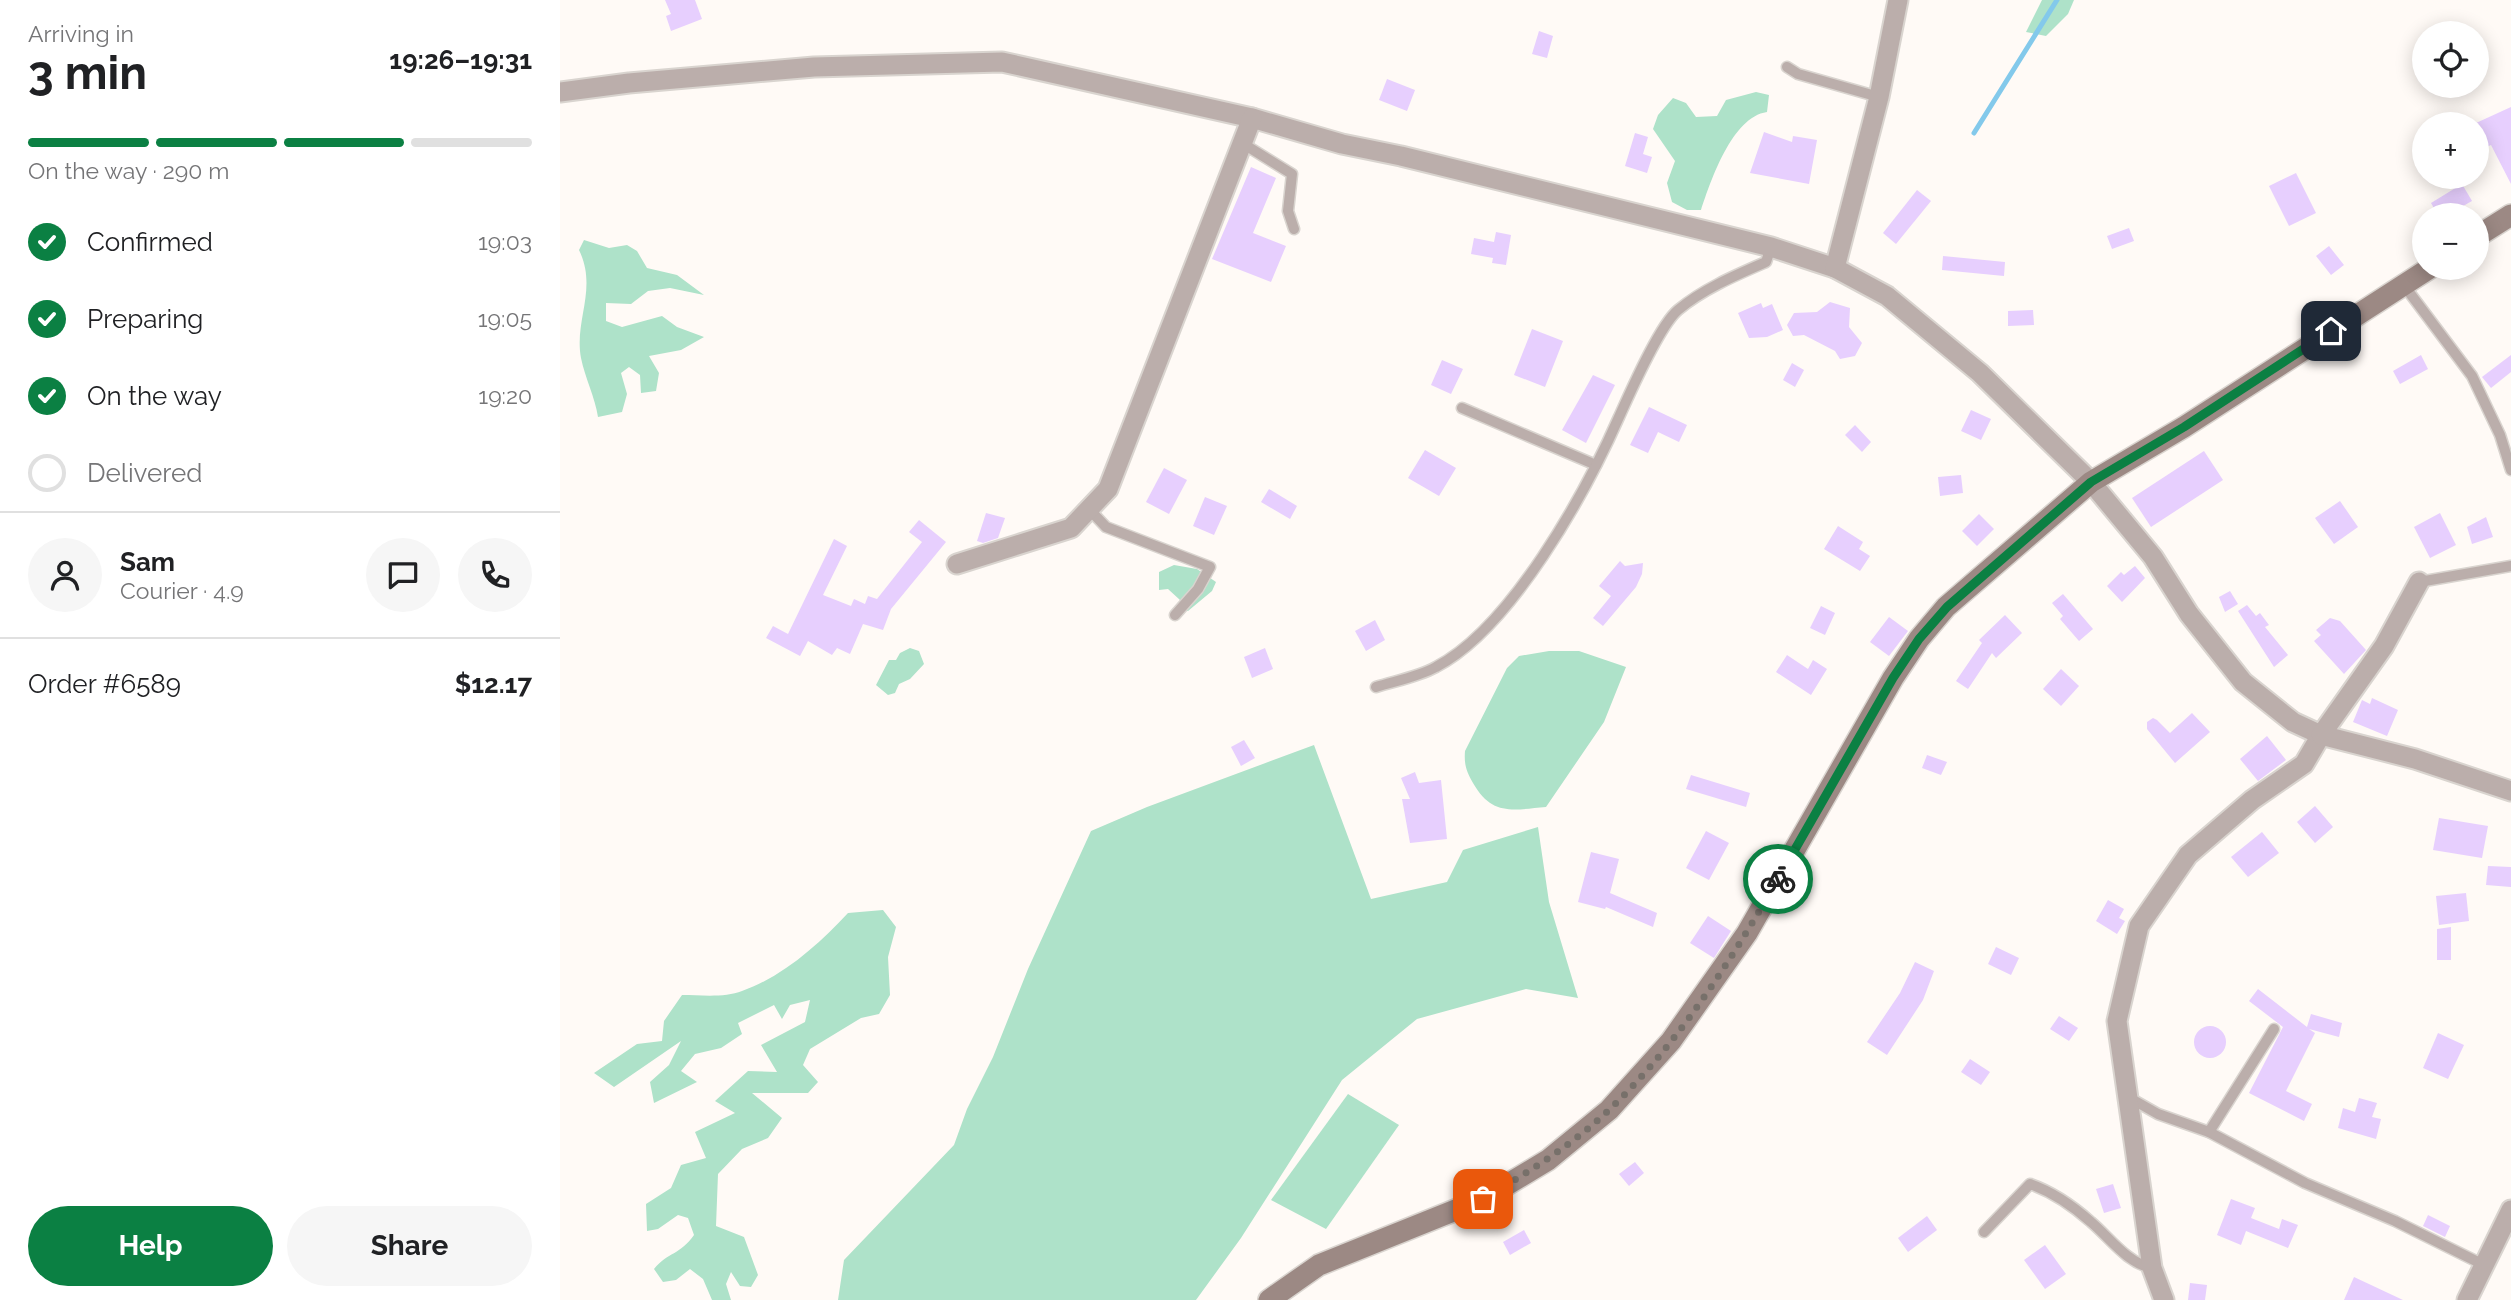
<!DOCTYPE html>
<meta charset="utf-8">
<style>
:root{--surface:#fff;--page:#f6f6f6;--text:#202124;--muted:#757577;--line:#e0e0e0;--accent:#0b8043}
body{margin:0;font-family:Raleway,sans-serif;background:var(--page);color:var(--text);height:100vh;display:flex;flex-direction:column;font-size:26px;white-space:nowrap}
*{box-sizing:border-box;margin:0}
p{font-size:23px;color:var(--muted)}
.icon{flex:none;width:38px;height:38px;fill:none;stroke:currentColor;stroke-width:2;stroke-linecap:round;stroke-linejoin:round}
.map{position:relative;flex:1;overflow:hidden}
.drawer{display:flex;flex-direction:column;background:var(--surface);width:560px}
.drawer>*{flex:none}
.buttons{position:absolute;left:1852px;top:21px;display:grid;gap:14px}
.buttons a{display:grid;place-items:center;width:77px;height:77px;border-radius:50%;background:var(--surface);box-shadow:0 4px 18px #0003;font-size:35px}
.pin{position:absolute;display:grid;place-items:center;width:60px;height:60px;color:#fff;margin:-30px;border-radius:14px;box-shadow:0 4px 10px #0006}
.courier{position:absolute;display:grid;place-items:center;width:70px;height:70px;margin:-35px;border:5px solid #0b8043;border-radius:50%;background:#fff;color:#222;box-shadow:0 2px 9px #0007}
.head em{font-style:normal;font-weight:700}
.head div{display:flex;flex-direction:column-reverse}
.head{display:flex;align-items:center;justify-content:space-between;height:119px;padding:0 28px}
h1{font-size:46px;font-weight:700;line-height:52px}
.bar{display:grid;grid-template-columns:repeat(4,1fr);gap:10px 7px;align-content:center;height:84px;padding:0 28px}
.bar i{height:9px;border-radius:5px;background:var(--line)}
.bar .current{background:var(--accent)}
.bar p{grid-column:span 4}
.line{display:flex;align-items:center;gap:18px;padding:0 28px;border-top:2px solid var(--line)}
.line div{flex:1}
.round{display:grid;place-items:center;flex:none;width:74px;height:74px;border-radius:37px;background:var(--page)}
ol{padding:0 28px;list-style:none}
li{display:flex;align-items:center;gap:21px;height:77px}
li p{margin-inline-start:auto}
li .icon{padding:7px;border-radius:50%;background:var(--accent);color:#fff;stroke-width:4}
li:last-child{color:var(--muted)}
li i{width:38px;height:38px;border:4px solid var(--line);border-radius:50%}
.cta{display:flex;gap:14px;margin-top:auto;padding:14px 28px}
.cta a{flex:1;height:80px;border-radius:42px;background:var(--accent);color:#fff;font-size:28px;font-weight:700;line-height:80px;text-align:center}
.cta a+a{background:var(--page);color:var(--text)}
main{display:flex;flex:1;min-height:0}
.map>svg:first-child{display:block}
</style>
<main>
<section class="drawer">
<div class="head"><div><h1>3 min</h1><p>Arriving in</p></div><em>19:26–19:31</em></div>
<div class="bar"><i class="current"></i><i class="current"></i><i class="current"></i><i></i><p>On the way · 290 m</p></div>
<ol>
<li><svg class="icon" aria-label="check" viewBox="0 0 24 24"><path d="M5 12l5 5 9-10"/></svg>Confirmed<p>19:03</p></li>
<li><svg class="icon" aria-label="check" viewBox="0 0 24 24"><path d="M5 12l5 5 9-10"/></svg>Preparing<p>19:05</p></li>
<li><svg class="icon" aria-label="check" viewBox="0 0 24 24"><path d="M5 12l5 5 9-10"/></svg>On the way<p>19:20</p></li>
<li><i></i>Delivered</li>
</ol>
<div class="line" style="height:126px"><a class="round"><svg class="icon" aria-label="person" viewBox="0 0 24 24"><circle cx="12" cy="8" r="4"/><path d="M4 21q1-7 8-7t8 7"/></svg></a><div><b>Sam</b><p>Courier · 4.9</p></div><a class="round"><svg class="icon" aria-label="chat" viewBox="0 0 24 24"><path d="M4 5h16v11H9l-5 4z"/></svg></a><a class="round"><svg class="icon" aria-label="phone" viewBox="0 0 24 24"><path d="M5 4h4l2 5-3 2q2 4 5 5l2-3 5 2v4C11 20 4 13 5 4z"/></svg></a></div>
<div class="line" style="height:91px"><div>Order #6589</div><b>$12.17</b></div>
<div class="cta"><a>Help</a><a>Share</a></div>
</section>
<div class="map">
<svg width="1951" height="1300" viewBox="0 0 1951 1300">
<rect width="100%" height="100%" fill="#fffaf6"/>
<g fill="#aee2c9">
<path d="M1482,0H1514L1508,14L1486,36L1466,32Z"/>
<path d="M1196,92L1209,95L1207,112C1172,117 1151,180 1141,210H1127L1112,202L1107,183L1115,161L1093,129L1098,115L1113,98L1126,103L1136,117L1157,116L1166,100Z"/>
<path d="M24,240L49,248L67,245L77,251L87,268L117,275L144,295L110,288L88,291L71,304L46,303V321L62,327L102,316L117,327L144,337L121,350L89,356L99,373L96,391L81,393L80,375L69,367L61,373L67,394L62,412L38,417C35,397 25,378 21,358C14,320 38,289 19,250Z"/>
<path d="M614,565L637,569L656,582L652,591L628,611L620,610V600L608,589L599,590V572Z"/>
<path d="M350,648L359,651L364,664L350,679L339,684L335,693L328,695L316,685L329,660H336L340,653Z"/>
<path d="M989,651H1019L1066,667L1044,722L986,807C952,810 932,816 913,783C906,771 904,764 905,751L947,668L959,656Z"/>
<path d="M754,745L811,899L887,882L903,850L978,827L989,902L1018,998L966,989L857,1019L782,1080L681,1238L636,1300H278L284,1260L394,1145L407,1109L433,1057L468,969L531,831L587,807Z"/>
<path d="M323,910L336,927L328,957L330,995L319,1014L301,1018L250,1049L243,1065L258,1082L248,1093H192L222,1118L208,1138L182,1149L158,1174L156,1226L184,1237L198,1275L191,1287L180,1286L171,1272L166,1284L171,1300H152L143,1279L130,1269L116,1280L103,1282L94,1269C108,1252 120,1255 134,1235L128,1218L118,1215L98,1229L87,1231L86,1204L111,1188L121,1165L146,1158L135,1132L175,1113L155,1101L188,1071L217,1072L201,1045L245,1022L250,1000L230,1005L222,1019L214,1005L178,1023L182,1034L161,1048L135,1054L121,1071L137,1082L94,1103L90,1082L109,1065L121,1041L54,1087L34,1073L77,1044L102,1041L104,1021L122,995C140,995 165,998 182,991C224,976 259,944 288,913Z"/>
<path d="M788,1094L839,1125L766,1229L711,1200Z"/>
</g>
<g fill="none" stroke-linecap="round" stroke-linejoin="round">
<path stroke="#83c9eb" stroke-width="5" d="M1414,133L1497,0"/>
</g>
<g fill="#e7cffe">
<path d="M105,0H135L142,19L111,31L106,16L111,14Z"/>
<path d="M979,31L993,36L987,58L972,54Z"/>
<path d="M827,79L855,90L847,111L819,100Z"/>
<path d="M1951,107V184L1931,145L1916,152V123Z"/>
<path d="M1204,132L1232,142L1233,136L1257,140L1249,184L1190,173Z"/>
<path d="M1075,133L1088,137L1083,154L1092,157L1087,173L1065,166Z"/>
<path d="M691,167L716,178L693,233L726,246L711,282L652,259Z"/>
<path d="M1736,173L1756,213L1729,226L1709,186Z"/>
<path d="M1902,184L1912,201L1887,215H1878L1871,203Z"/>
<path d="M1357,190L1371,201L1336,244L1323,233Z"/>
<path d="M1569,228L1574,241L1552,249L1547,236Z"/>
<path d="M936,232L951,235L946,265L932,263L933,258L911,254L914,238L934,242Z"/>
<path d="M1769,246L1784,265L1771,275L1756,256Z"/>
<path d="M1383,256L1445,262L1444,276L1382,270Z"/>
<path d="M1270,302L1290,308L1289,327L1302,343L1295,356L1280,359L1275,351L1244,335L1233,336L1227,325L1234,313L1257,312Z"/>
<path d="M1201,303L1203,308L1212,304L1223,330L1207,337L1189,338L1178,313Z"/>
<path d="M1473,310L1474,325L1448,326V311Z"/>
<path d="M972,329L1003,341L985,387L954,375Z"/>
<path d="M1861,355L1868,369L1840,384L1833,371Z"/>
<path d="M1951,355V372L1931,388L1922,377Z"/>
<path d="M882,360L903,369L891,394L871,385Z"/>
<path d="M1232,363L1244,370L1235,387L1223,380Z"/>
<path d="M1033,375L1055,385L1026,443L1002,430Z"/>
<path d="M1089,407L1127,425L1119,442L1098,432L1088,453L1070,445Z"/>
<path d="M1411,410L1431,419L1421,440L1401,431Z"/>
<path d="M1295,425L1311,442L1302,452L1285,435Z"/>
<path d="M865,450L896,468L879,496L848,478Z"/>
<path d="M1644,451L1663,480L1591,527L1572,498Z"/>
<path d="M604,468L627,480L609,514L586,502Z"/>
<path d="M1401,475L1403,493L1380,496L1378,477Z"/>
<path d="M709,489L737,506L730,519L701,502Z"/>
<path d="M645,497L667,506L654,535L633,526Z"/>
<path d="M1780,501L1798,527L1774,544L1755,518Z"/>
<path d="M426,513L445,518L438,538L423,543L417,541Z"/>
<path d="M1880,513L1896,545L1870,558L1854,527Z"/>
<path d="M1419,514L1434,529L1417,546L1402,531Z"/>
<path d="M1926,517L1933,537L1912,544L1907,527Z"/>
<path d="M359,520L386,542L331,609L323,630L303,624L290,654L277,648L272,655L248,641L240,656L206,638L213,626L228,634L274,539L287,546L263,595L291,606L294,599L305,604L308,596L317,599L362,542L349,532Z"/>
<path d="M1278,526L1303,542L1299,549L1310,556L1300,571L1264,549Z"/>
<path d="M1060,561L1065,566L1083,563L1082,574L1076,587L1043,626L1033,618L1051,596L1039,586Z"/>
<path d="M1575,566L1585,578L1562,602L1547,586L1561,572L1564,575Z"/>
<path d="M1670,591L1678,604L1665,612L1659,597Z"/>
<path d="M1503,594L1533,629L1519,641L1500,619L1503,616L1492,603Z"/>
<path d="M1687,605L1696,616L1700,613L1709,625L1705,627L1728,655L1714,667L1678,611Z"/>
<path d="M1261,606L1275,613L1265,635L1250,628Z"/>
<path d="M1445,615L1462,633L1436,658L1432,653L1408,689L1396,681L1422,643L1419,640Z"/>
<path d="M1329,617L1348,631L1329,656L1310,642Z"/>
<path d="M1770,618L1780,621L1806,650L1784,674L1754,641L1761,635L1756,630Z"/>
<path d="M815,620L825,640L806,651L795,631Z"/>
<path d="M705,648L713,669L692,678L684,657Z"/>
<path d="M1227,655L1248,669L1253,660L1267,669L1251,695L1216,672Z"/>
<path d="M1501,669L1519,686L1501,706L1483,689Z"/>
<path d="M1812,698L1838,710L1827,736L1793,722L1802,700L1810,704Z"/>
<path d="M1632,713L1650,732L1615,763L1587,729V722L1593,718L1597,720L1610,733Z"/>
<path d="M1707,736L1726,760L1698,781L1680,759Z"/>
<path d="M684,740L695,758L681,766L671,747Z"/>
<path d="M1367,755L1387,762L1381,775L1362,768Z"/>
<path d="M855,772L859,783L881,780L887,839L850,843L842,799H850L841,778Z"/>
<path d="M1131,775L1190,793L1186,807L1126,789Z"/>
<path d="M1755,806L1773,827L1755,843L1737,822Z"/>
<path d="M1879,818L1928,826L1922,858L1873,850Z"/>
<path d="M1146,831L1169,843L1149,880L1126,868Z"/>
<path d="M1702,832L1719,853L1688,877L1671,857Z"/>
<path d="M1031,852L1059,859L1050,893L1097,913L1093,927L1046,907L1045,909L1018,902Z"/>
<path d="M1928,866L1951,867V887L1926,885Z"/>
<path d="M1906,893L1909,921L1879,925L1876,896Z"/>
<path d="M1548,900L1564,909L1559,918L1565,921L1557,934L1536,921Z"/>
<path d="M1148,916L1171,931L1154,958L1130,943Z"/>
<path d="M1891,927V960H1877V929Z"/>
<path d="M1436,947L1459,958L1451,975L1428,964Z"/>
<path d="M1355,962L1374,971L1363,1000L1327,1055L1307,1042L1340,993Z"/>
<path d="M1698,989L1747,1027L1751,1014L1782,1023L1779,1037L1749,1029L1755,1033L1726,1091L1752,1104L1744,1121L1689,1093L1723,1027L1689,1001Z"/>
<path d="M1499,1016L1518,1028L1509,1041L1490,1029Z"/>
<circle cx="1650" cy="1042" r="16"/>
<path d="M1878,1033L1904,1045L1888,1079L1863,1068Z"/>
<path d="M1410,1059L1430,1072L1421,1085L1401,1072Z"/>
<path d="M1799,1098L1817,1103L1812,1117L1821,1119L1816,1139L1778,1128L1783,1108L1795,1112Z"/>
<path d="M1075,1162L1084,1173L1069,1186L1059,1174Z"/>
<path d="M1553,1184L1561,1208L1544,1213L1536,1189Z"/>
<path d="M1671,1199L1695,1208L1691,1218L1719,1229L1722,1219L1738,1225L1728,1248L1686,1231L1681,1245L1657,1235Z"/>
<path d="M1868,1215L1890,1226L1885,1237L1863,1226Z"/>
<path d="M1367,1216L1377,1230L1348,1252L1338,1238Z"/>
<path d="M964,1230L971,1243L950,1255L943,1242Z"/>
<path d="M1485,1245L1506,1274L1485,1289L1464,1260Z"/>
<path d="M1794,1277L1843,1300H1784Z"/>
<path d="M1630,1283L1647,1285L1645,1300H1628Z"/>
</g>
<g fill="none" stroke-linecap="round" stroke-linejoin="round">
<defs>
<g id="lane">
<path d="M1227,67L1238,74L1319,97"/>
<path d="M682,143L732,174L728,211L734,229"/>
<path d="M1843,284L1912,376L1940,435L1951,470"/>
<path d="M902,408L1036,465"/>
<path d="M529,509L546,527L650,567L638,589L615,615"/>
<path d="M1859,582L1951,566"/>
<path d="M816,687C835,681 858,677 876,667C951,628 1025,494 1059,417C1070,393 1099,326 1118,310C1143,289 1176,275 1206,262L1211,247"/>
<path d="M1568,1097L1598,1114L1649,1132L1745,1183L1835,1221L1924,1265"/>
<path d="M1649,1132L1714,1029"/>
<path d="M1424,1232L1470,1184C1493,1192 1513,1206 1531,1222C1550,1238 1567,1263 1592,1268"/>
</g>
<g id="street">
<path d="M0,92L69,83L254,67L442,62L692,118L782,144L841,156L1211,247L1275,268L1327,296L1420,373L1531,482L1593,557L1629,614L1683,682L1733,722L1761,735L1744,764L1692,800L1628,855L1579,926L1557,1021L1592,1268L1604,1300"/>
<path d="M1275,268L1319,97L1338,0"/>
<path d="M397,564L511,528L548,489L692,118"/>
<path d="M1859,582L1824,646L1761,735L1855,759L1951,791"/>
<path d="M1907,1300L1951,1210"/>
</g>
<g id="secondary">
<path d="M1916,237L1951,215"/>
<path d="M709,1300L759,1265L923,1199L988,1160L1049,1110L1111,1041L1187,933L1333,678L1359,639L1386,607L1531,482L1624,427L1870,268"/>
</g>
</defs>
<use href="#lane" stroke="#d9d4cf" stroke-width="13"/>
<use href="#street" stroke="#d9d4cf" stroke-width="23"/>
<use href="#secondary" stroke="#d9d4cf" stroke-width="24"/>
<use href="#lane" stroke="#bbaeab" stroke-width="10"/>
<use href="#street" stroke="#bbaeab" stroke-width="19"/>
<use href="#secondary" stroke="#9c8984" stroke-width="21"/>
</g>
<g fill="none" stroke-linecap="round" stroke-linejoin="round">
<path stroke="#77706a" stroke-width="7" stroke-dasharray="0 12.6" d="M923,1199C967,1173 1011,1146 1049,1110C1117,1045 1171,961 1218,879"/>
<path stroke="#0b8043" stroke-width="9" d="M1218,879L1333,678L1359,639L1387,607L1531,482L1624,427L1771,331"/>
</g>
</svg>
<div class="buttons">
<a><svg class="icon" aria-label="locate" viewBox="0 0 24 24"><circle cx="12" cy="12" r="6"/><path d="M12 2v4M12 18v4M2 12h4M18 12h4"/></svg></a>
<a>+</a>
<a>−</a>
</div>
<div class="pin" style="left:923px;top:1199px;background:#ea580c"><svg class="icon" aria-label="bag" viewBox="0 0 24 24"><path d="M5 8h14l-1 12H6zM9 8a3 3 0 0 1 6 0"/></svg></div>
<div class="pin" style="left:1771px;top:331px;background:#1f2937"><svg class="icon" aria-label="home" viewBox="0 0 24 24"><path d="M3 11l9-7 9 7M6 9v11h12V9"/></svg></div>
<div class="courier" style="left:1218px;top:879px"><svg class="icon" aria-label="bike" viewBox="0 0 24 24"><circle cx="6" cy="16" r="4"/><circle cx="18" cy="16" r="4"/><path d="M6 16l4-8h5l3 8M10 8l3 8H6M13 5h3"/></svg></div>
</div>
</main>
